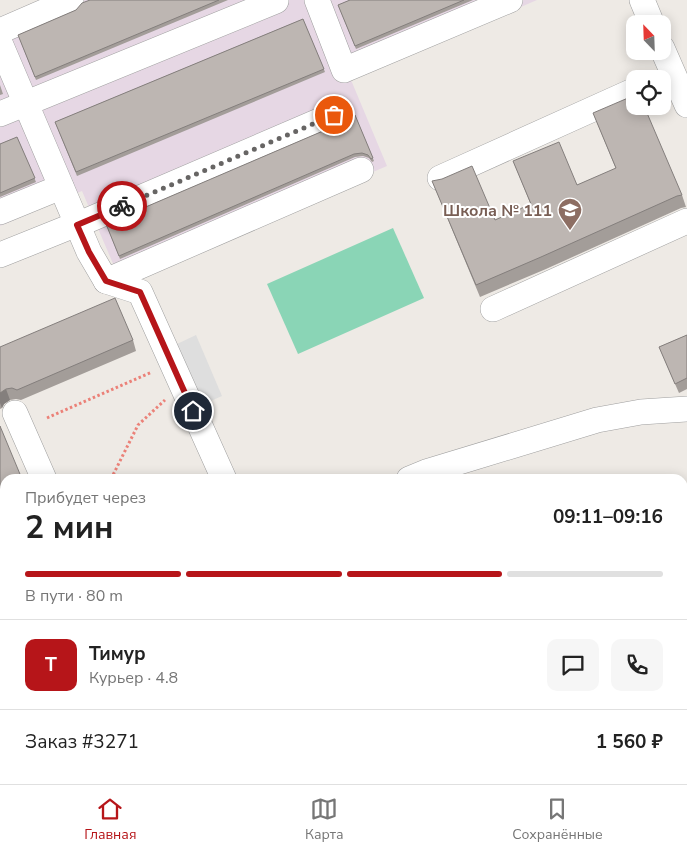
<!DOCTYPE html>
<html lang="ru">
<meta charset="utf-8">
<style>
:root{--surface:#fff;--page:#f6f6f6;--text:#222;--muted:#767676;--line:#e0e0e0;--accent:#b61519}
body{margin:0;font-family:"Nunito Sans",sans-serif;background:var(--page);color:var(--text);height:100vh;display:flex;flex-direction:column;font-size:19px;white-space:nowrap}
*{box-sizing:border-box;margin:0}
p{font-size:16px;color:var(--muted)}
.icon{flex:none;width:28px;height:28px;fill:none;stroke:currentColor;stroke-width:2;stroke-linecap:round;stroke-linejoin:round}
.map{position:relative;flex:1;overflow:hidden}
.drawer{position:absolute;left:0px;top:474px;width:688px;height:311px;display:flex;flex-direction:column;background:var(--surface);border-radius:15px 15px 0 0;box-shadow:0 2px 12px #0003}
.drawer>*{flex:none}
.needle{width:32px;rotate:337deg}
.buttons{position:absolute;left:626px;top:15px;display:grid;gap:10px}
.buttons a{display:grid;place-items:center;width:45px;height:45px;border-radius:10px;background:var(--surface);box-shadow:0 2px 12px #0003;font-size:25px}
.pin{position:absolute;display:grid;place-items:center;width:42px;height:42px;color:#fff;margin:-21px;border:2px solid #fff;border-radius:50%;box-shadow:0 1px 5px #0007}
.courier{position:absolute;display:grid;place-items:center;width:50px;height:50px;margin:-25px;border:4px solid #b61519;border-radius:50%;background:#fff;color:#222;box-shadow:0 1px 6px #0007}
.overview em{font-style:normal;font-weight:700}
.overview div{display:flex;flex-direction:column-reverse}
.overview{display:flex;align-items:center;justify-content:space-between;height:85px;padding:0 25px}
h1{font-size:32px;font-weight:700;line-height:38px}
.bar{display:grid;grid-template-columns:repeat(4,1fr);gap:8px 5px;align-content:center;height:60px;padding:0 25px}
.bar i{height:6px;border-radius:4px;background:var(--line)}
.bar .current{background:var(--accent)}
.bar p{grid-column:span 4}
.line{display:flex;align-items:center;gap:12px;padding:0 25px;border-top:1px solid var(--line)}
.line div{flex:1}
.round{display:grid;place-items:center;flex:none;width:52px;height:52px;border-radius:10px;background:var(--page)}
.tab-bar{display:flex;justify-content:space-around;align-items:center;height:70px;border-top:1px solid var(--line);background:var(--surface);font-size:14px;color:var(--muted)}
.tab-bar a{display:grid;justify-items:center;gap:2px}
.tab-bar .current{color:var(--accent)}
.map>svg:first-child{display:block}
</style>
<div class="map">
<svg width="687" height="784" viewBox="0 0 687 784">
<rect width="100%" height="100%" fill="#eeeae5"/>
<path fill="#dbdbdb" d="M687,756V784H619L628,780H682L683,757Z"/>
<path fill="#e6d7e4" d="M40,0H537L351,80L387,166L120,280L82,191L0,226V17Z"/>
<path fill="#8ad5b6" d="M393,228L424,298L298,354L267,284Z"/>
<path fill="#dedede" d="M196,335L222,396L204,404L177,344Z"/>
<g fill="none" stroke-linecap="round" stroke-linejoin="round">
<defs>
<g id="minor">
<path d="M317,0L344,70L510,0"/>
<path d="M642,0L652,24"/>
<path d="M0,31L71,0"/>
<path d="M0,43L89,252L106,281L140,292L224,479"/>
<path d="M662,48L687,105"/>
<path d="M0,114L276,1"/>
<path d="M440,178L635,90"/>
<path d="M0,212L61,187"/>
<path d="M0,255L72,226L77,225L333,115"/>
<path d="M106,281L361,170"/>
<path d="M493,309L687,221"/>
<path d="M15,413L44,479"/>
<path d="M409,479L426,472L597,420L641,412L687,409"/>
<path d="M682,574L687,576"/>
<path d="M0,706L5,708"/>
<path d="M682,706L687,704"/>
<path d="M49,780L50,784"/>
<path d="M128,784L137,780"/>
<path d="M504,784L513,780"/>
</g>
</defs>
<use href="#minor" stroke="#9f9f9f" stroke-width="26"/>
<g stroke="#eb8178" stroke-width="3" stroke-dasharray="2.5 2.5" stroke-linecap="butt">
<path d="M47,418L152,372"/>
<path d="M111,479L138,425L165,400"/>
</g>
<use href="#minor" stroke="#fff" stroke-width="25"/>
</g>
<g fill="#a39d99">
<path d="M90,0H228L36,80L18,35L76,10Z"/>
<path d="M350,0H473L356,49L338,5Z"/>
<path d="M303,19L325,72L77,176L55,122Z"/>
<path d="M0,85L3,94L0,95Z"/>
<path d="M593,113L682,195L686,207L681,208L546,269L480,297L432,181L495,220L531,205L513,161L577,185L616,169Z"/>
<path d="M355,115L374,161L372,162L369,158L363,156L355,157L120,259L106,224L337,125Z"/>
<path d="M17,137L36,182L0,197V144Z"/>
<path d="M687,335V389L679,393L659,347Z"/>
<path d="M133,340L136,351L21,400L16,399L10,400L4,404L2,408L0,409V347Z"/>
<path d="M0,756L5,769V777L0,779Z"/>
<path d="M146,780H288L278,784H148Z"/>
</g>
<path fill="#847f7d" d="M6,389L10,400L4,404L2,408L0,403V393Z"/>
<g fill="#bdb6b2" stroke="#847f7d">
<path d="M90,0H219L35,77L18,35L76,10L82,3Z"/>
<path d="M350,0H464L355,46L338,5Z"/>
<path d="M303,19L324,69L76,172L55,122Z"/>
<path d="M635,95V106H644L682,195L677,196L541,257L476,285L432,181L442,179L472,166L495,220L531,204L513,161L559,142L577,185L616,168L593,113Z"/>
<path d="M355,115L373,158L371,159L368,155L362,153L354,154L119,256L106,224L337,125L344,119Z"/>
<path d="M17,137L35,178L0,193V144Z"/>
<path d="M115,298L133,340L17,390L12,388L6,389L0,393V347Z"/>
<path d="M687,335V378L675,384L659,347Z"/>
<path d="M0,426L22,479H5V532L0,520Z"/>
<path d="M0,756L3,764L0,765Z"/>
<path d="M687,761V784H663L661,780H682V763Z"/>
<path d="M146,780H255L246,784H148Z"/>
</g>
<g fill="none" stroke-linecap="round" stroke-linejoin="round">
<path stroke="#676564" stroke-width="5" stroke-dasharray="0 9" d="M122,206L334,115"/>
<path stroke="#b61519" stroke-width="6" d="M122,206L77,225L89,252L106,281L140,292L193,411"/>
</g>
<defs>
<symbol id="school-pin" viewBox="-11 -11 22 30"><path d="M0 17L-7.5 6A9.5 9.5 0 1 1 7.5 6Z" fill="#8d6e63" stroke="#fff"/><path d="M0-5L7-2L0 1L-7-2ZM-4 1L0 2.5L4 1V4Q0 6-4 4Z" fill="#fff"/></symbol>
</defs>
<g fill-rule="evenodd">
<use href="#school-pin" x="556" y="196" width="28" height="38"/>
</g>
<g text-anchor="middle" stroke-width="4" stroke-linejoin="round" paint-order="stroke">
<g font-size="16" font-weight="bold" fill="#785e54" stroke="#fff" text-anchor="end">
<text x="552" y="216">Школа № 111</text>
</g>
</g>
</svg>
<div class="buttons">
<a><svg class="needle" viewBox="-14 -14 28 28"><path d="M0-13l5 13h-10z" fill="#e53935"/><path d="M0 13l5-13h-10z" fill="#767676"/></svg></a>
<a><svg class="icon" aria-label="locate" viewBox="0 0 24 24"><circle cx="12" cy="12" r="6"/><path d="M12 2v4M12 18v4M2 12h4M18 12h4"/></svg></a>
</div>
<div class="pin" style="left:334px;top:115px;background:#ea580c"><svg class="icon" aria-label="bag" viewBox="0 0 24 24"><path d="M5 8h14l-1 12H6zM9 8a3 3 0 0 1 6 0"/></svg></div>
<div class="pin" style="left:193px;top:411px;background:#1f2937"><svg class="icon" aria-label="home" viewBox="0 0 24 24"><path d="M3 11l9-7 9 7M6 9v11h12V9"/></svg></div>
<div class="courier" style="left:122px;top:206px"><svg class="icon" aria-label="bike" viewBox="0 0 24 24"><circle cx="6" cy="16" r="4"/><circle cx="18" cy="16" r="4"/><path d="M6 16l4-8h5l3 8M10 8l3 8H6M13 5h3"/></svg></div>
<section class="drawer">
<div class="overview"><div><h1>2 мин</h1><p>Прибудет через</p></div><em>09:11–09:16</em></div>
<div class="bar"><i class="current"></i><i class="current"></i><i class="current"></i><i></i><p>В пути · 80 m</p></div>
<div class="line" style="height:90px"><b class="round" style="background:var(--accent);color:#fff">Т</b><div><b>Тимур</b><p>Курьер · 4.8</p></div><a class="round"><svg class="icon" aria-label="chat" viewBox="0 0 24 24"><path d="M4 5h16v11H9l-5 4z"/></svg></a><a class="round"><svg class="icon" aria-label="phone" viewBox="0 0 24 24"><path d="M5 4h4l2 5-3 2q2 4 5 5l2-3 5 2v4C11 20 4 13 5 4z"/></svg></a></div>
<div class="line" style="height:65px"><div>Заказ #3271</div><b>1 560 ₽</b></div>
</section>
</div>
<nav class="tab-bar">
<a class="current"><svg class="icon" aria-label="home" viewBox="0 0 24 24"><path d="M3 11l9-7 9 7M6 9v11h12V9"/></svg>Главная</a>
<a><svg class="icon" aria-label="map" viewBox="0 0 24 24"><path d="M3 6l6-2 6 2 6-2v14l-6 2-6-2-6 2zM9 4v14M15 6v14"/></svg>Карта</a>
<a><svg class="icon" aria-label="saved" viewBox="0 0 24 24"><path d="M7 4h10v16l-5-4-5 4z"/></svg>Сохранённые</a>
</nav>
